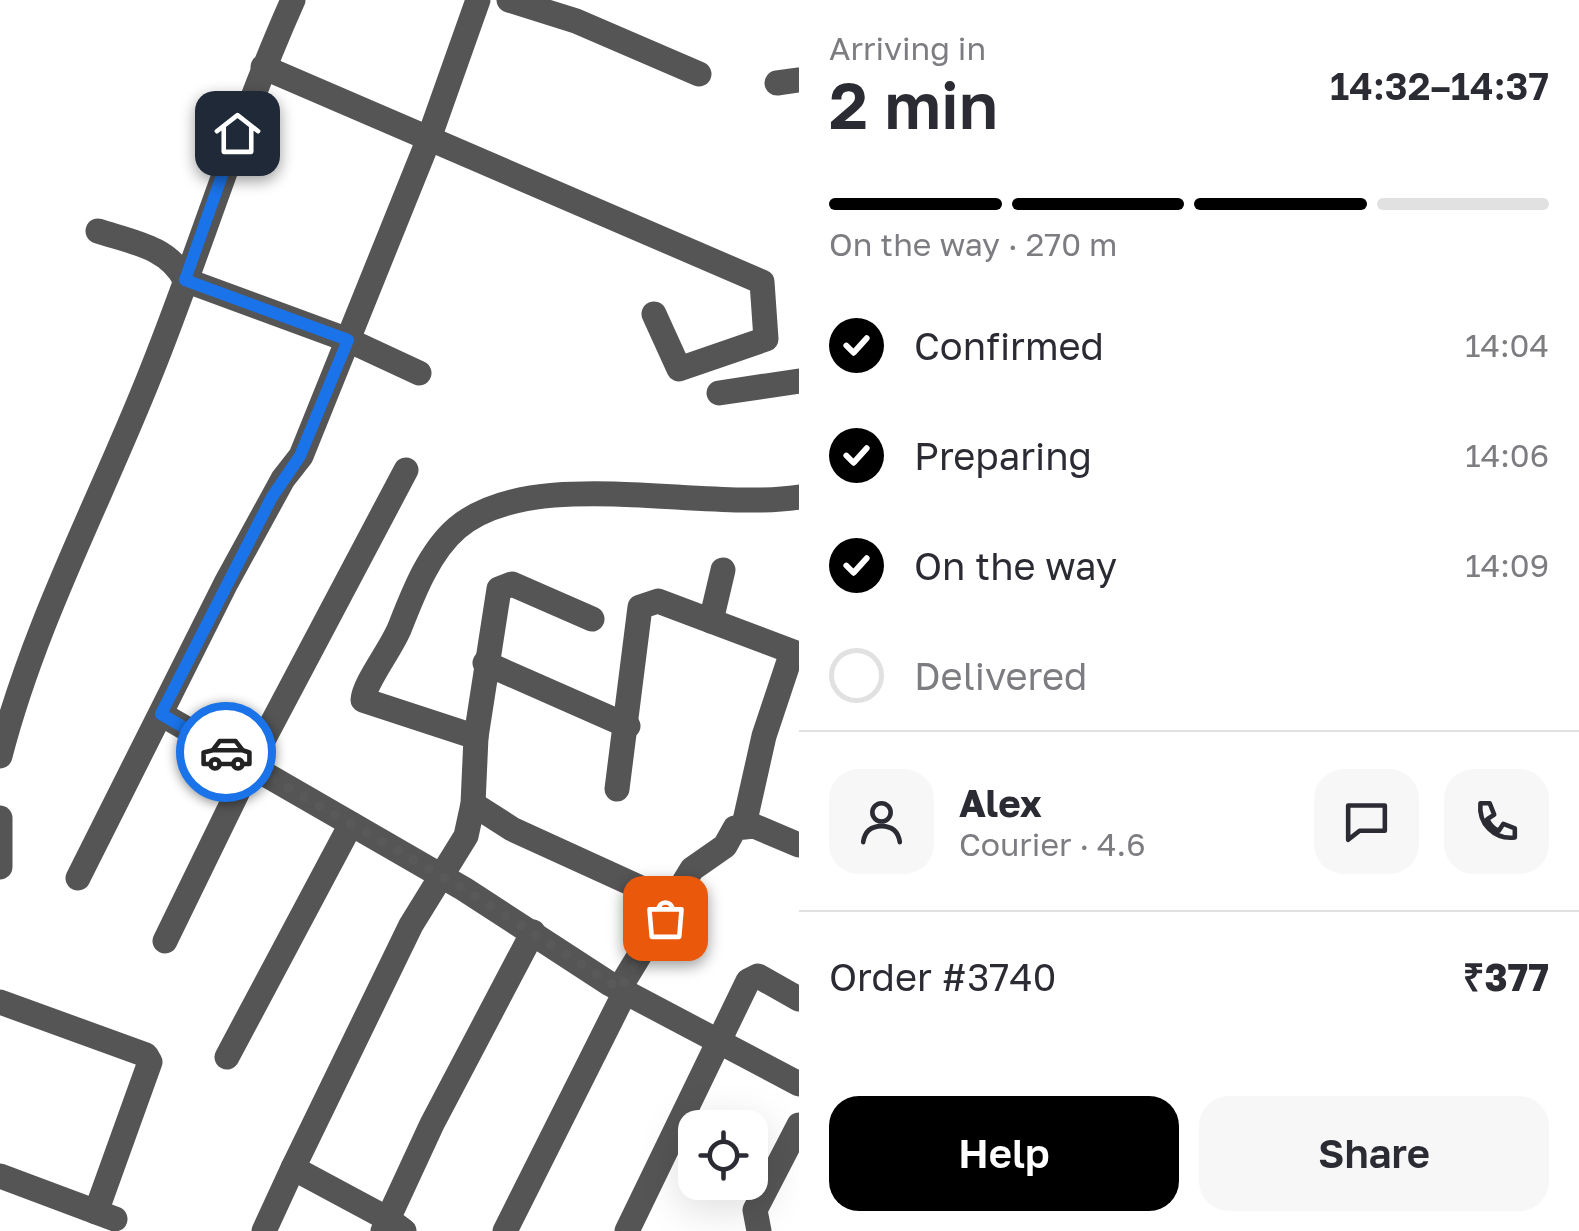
<!DOCTYPE html>
<meta charset="utf-8">
<style>
:root{--surface:#fff;--page:#f7f7f7;--text:#2b2b33;--muted:#7c7c81;--line:#e1e1e2;--accent:#000}
body{margin:0;font-family:"Golos Text",sans-serif;background:var(--page);color:var(--text);height:100vh;display:flex;flex-direction:column;font-size:38px;white-space:nowrap}
*{box-sizing:border-box;margin:0}
p{font-size:32px;color:var(--muted)}
.icon{flex:none;width:55px;height:55px;fill:none;stroke:currentColor;stroke-width:2;stroke-linecap:round;stroke-linejoin:round}
.map{position:relative;flex:1;overflow:hidden}
.panel{display:flex;flex-direction:column;background:var(--surface);width:780px}
.panel>*{flex:none}
.buttons{position:absolute;left:678px;top:1110px;display:grid;gap:20px}
.buttons a{display:grid;place-items:center;width:90px;height:90px;border-radius:20px;background:var(--surface);box-shadow:0 10px 40px #0002;font-size:50px}
.pin{position:absolute;display:grid;place-items:center;width:85px;height:85px;color:#fff;margin:-42px;border-radius:20px;box-shadow:0 5px 15px #0006}
.courier{position:absolute;display:grid;place-items:center;width:100px;height:100px;margin:-50px;border:8px solid #1a73e8;border-radius:50%;background:#fff;color:#222;box-shadow:0 2px 12px #0007}
.headline em{font-style:normal;font-weight:600}
.headline div{display:flex;flex-direction:column-reverse}
.headline{display:flex;align-items:center;justify-content:space-between;height:170px;padding:0 30px}
h1{font-size:65px;font-weight:600;line-height:75px}
.bar{display:grid;grid-template-columns:repeat(4,1fr);gap:15px 10px;align-content:center;height:120px;padding:0 30px}
.bar i{height:12px;border-radius:8px;background:var(--line)}
.bar .active{background:var(--accent)}
.bar p{grid-column:span 4}
.line{display:flex;align-items:center;gap:25px;padding:0 30px;border-top:2px solid var(--line)}
.line div{flex:1}
.round{display:grid;place-items:center;flex:none;width:105px;height:105px;border-radius:30px;background:var(--page)}
ol{padding:0 30px;list-style:none}
li{display:flex;align-items:center;gap:30px;height:110px}
li p{margin-inline-start:auto}
li .icon{padding:10px;border-radius:50%;background:var(--accent);color:#fff;stroke-width:4}
li:last-child{color:var(--muted)}
li i{width:55px;height:55px;border:5px solid var(--line);border-radius:50%}
.primary-button{display:flex;gap:20px;margin-top:auto;padding:20px 30px}
.primary-button a{flex:1;height:115px;border-radius:30px;background:var(--accent);color:#fff;font-size:40px;font-weight:600;line-height:115px;text-align:center}
.primary-button a+a{background:var(--page);color:var(--text)}
main{display:flex;flex:1;min-height:0}
.map>svg:first-child{display:block}
</style>
<main>
<div class="map">
<svg width="799" height="1231" viewBox="0 0 799 1231">
<rect width="100%" height="100%" fill="#fff"/>
<g fill="none" stroke-linecap="round" stroke-linejoin="round">
<g stroke="#555" stroke-width="25">
<path d="M509,0L576,21L699,74"/>
<path d="M263,67L762,282L766,339L679,369L654,314"/>
<path d="M777,83L799,80"/>
<path d="M98,231C132,242 169,247 185,280L348,340L419,373"/>
<path d="M719,393L799,381"/>
<path d="M711,621L723,570"/>
<path d="M485,663L628,726"/>
<path d="M161,714L464,889L610,984L799,1084"/>
<path d="M476,737L499,589L512,584L592,619"/>
<path d="M0,756C34,624 100,501 150,375C200,251 238,123 293,0"/>
<path d="M617,789L640,607L658,601L799,654"/>
<path d="M473,804L512,829L674,903"/>
<path d="M0,818V867"/>
<path d="M744,825L764,736L792,652"/>
<path d="M78,878L226,583L283,479L301,456L428,141L478,0"/>
<path d="M165,941L259,748L406,470"/>
<path d="M619,989L692,869L725,846L735,828L754,826L799,845"/>
<path d="M0,1002L146,1055L150,1062L96,1212"/>
<path d="M227,1057L351,824"/>
<path d="M0,1176L115,1219"/>
<path d="M264,1231L293,1168"/>
<path d="M383,1231L388,1219L293,1168L411,925L466,836L473,804L476,737L363,700C364,683 392,648 400,627C413,594 429,552 457,528C532,464 703,512 799,497"/>
<path d="M404,1231L388,1219L432,1124L533,932"/>
<path d="M505,1231L625,992"/>
<path d="M627,1231L748,981L758,976L799,999"/>
<path d="M759,1231L755,1210L799,1125"/>
</g>
</g>
<g fill="none" stroke-linecap="round" stroke-linejoin="round">
<path stroke="#595959" stroke-width="10" stroke-dasharray="0 18" d="M226,752L464,889L620,989L665,918"/>
<path stroke="#1a73e8" stroke-width="12" d="M226,752L161,714L272,497L300,456L348,340L185,280L237,133"/>
</g>
</svg>
<div class="buttons">
<a><svg class="icon" aria-label="locate" viewBox="0 0 24 24"><circle cx="12" cy="12" r="6"/><path d="M12 2v4M12 18v4M2 12h4M18 12h4"/></svg></a>
</div>
<div class="pin" style="left:665px;top:918px;background:#ea580c"><svg class="icon" aria-label="bag" viewBox="0 0 24 24"><path d="M5 8h14l-1 12H6zM9 8a3 3 0 0 1 6 0"/></svg></div>
<div class="pin" style="left:237px;top:133px;background:#1f2937"><svg class="icon" aria-label="home" viewBox="0 0 24 24"><path d="M3 11l9-7 9 7M6 9v11h12V9"/></svg></div>
<div class="courier" style="left:226px;top:752px"><svg class="icon" aria-label="car" viewBox="0 0 24 24"><path d="M5 17H2v-5l4-1 3-4h7l3 4 3 1v5h-3M9 17h6M6 11h13"/><circle cx="7" cy="17" r="2"/><circle cx="17" cy="17" r="2"/></svg></div>
</div>
<section class="panel">
<div class="headline"><div><h1>2 min</h1><p>Arriving in</p></div><em>14:32–14:37</em></div>
<div class="bar"><i class="active"></i><i class="active"></i><i class="active"></i><i></i><p>On the way · 270 m</p></div>
<ol>
<li><svg class="icon" aria-label="check" viewBox="0 0 24 24"><path d="M5 12l5 5 9-10"/></svg>Confirmed<p>14:04</p></li>
<li><svg class="icon" aria-label="check" viewBox="0 0 24 24"><path d="M5 12l5 5 9-10"/></svg>Preparing<p>14:06</p></li>
<li><svg class="icon" aria-label="check" viewBox="0 0 24 24"><path d="M5 12l5 5 9-10"/></svg>On the way<p>14:09</p></li>
<li><i></i>Delivered</li>
</ol>
<div class="line" style="height:180px"><a class="round"><svg class="icon" aria-label="person" viewBox="0 0 24 24"><circle cx="12" cy="8" r="4"/><path d="M4 21q1-7 8-7t8 7"/></svg></a><div><b>Alex</b><p>Courier · 4.6</p></div><a class="round"><svg class="icon" aria-label="chat" viewBox="0 0 24 24"><path d="M4 5h16v11H9l-5 4z"/></svg></a><a class="round"><svg class="icon" aria-label="phone" viewBox="0 0 24 24"><path d="M5 4h4l2 5-3 2q2 4 5 5l2-3 5 2v4C11 20 4 13 5 4z"/></svg></a></div>
<div class="line" style="height:130px"><div>Order #3740</div><b>₹377</b></div>
<div class="primary-button"><a>Help</a><a>Share</a></div>
</section>
</main>
